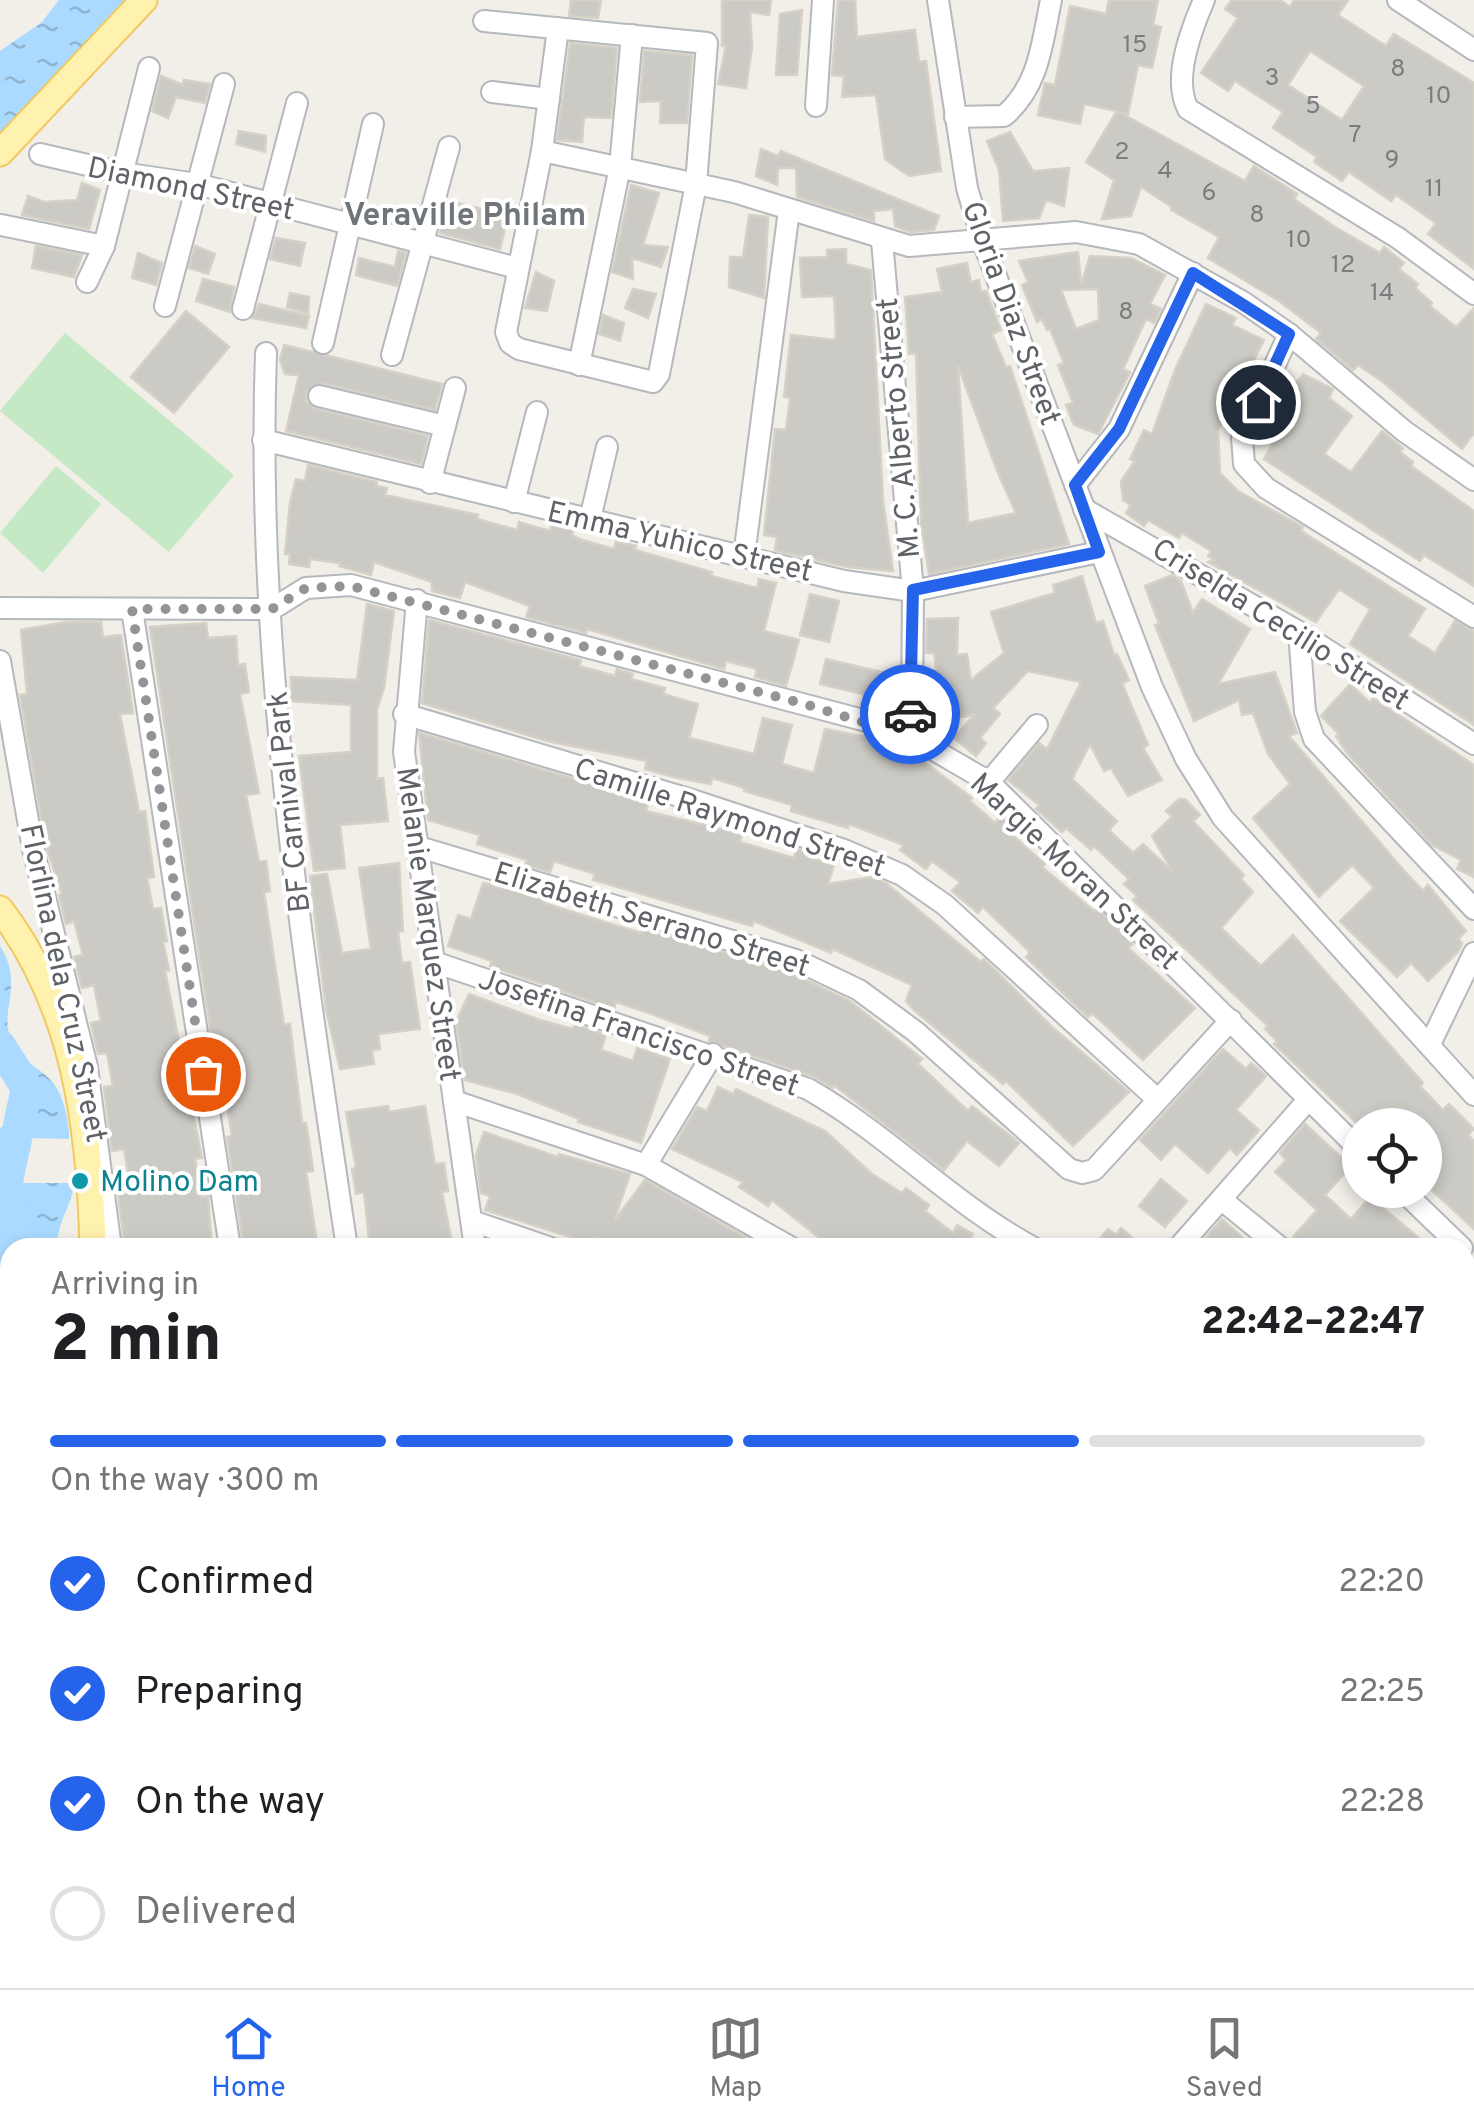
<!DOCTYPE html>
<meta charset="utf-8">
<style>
:root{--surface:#fff;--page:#f6f6f6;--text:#202124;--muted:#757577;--line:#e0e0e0;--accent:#2563eb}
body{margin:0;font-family:Overpass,sans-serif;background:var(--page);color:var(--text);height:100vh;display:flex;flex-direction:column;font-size:38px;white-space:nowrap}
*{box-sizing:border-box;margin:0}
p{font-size:32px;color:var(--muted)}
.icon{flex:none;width:55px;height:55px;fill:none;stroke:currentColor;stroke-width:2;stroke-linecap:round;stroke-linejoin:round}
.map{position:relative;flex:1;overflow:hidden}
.details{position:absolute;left:0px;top:1238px;width:1475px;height:752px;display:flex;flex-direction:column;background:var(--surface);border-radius:30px 30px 0 0;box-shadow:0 5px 15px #0003}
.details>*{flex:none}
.controls{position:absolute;left:1342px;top:1108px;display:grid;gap:20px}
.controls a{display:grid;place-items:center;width:100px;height:100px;border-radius:50%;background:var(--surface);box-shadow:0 5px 15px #0003;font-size:50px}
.pin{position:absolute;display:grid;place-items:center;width:85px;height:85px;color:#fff;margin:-42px;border:5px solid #fff;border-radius:50%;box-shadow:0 2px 10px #0007}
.courier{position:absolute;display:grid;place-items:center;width:100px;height:100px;margin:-50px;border:8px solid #2563eb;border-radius:50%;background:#fff;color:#222;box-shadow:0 2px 12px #0007}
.summary em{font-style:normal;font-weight:800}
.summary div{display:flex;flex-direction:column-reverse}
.summary{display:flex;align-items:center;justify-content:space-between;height:170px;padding:0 50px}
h1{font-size:65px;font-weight:800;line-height:75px}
.bar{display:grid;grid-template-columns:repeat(4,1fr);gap:15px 10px;align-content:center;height:120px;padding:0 50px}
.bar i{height:12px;border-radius:8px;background:var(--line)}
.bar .active{background:var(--accent)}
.bar p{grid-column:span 4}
ol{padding:0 50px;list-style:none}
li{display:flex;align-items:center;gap:30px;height:110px}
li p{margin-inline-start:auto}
li .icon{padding:10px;border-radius:50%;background:var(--accent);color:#fff;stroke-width:4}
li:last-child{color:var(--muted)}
li i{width:55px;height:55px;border:5px solid var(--line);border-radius:50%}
.tabs{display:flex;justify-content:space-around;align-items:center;height:140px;border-top:2px solid var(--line);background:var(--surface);font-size:28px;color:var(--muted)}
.tabs a{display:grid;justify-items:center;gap:5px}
.tabs .active{color:var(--accent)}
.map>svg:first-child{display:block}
</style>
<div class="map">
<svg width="1474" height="1988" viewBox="0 0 1474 1988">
<defs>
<pattern id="water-ripples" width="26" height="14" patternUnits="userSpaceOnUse" patternTransform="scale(2.5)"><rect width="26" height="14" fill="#aadaff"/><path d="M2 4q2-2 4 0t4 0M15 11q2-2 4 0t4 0" fill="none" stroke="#8eb4d2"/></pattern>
</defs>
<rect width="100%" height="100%" fill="#f1efe8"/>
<g fill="#c5e8c5">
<path d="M65,333L234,475L169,552L0,411Z"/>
<path d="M56,466L101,504L43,573L0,533Z"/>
</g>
<g fill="url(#water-ripples)">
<path d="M59,0H126L0,135V51L42,22Z"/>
<path d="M0,946C24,983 0,1011 10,1036C28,1080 62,1060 69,1132V1139L29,1138L28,1155L0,1158V1128C29,1113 16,1087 0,1068Z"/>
<path d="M0,1183H74C72,1207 56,1222 58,1247L10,1248V1574L0,1512Z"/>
<path d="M191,1980H269L271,1988H192Z"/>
</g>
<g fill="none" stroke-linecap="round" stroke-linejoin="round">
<path stroke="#aadaff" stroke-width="32" d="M0,1046L27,1088L7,1181L14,1248"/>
</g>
<g fill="#cccac5" stroke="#d6d1c6" stroke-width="2.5" fill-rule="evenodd">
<path d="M571,0H601L598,18L569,16Z"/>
<path d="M722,0H771L769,15L750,12L752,48L746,88L718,84L726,46H722Z"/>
<path d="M838,0H855L857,37L915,30L919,62L926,61L941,171L909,176L885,159L876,95L842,97L844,76L832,75Z"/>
<path d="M1109,0H1158L1153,25L1161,27L1152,68L1138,65L1128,114L1119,112L1245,181L1254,166L1297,194L1294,199L1335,227L1380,253L1384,247L1404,263L1399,269L1418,284L1415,288L1432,303L1430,306L1456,327L1474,308V433L1462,449L1383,382L1358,365L1353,370L1316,339L1321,333L1279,301L1208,258L1219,237L1171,210L1172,207L1141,187L1131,216L1102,219L1114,180L1086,162L1117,111L1084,104L1080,124L1038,115L1045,83L1055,85L1070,6L1106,14Z"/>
<path d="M1232,0H1280L1290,7L1294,0H1348L1338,15L1386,46L1394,34L1474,83V269L1428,234L1436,223L1396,195L1391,201L1349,172L1342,181L1314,162L1317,157L1273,128L1283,112L1235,81L1228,91L1201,73L1238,18L1225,9ZM1310,51L1364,86L1342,120L1288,85Z"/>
<path d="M802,10L797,75H776L780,14Z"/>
<path d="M570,43L617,48L611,118L584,117L582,142L557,140Z"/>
<path d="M644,51L692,55L687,123H660L661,101L640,102Z"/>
<path d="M161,76L183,85L184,80L210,84L205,103L176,97L168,118L152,111Z"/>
<path d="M239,131L266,136L265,152L236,144Z"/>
<path d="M1010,132L1033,171L1069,168L1064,206L1046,200L1039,218L1003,221L999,170L987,141Z"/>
<path d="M761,149L778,156L781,151L939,216L934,230L910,232L895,226L893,209L874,211V221L797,197L796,168H778L777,185L756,176Z"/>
<path d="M82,183L100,190L89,229L22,215L28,196L44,202L77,200Z"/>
<path d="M631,185L659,193L643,245L668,247L661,267L632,258L633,279L612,272Z"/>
<path d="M448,201L508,215L500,249L440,233Z"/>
<path d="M749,215L768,217L764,298L729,287L730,257H743Z"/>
<path d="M276,238L305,243L300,266L270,259Z"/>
<path d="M36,246L82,255L74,277L32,268Z"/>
<path d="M195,246L215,254L208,274L189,268Z"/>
<path d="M846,249V264L871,270L883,501L893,571L847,567L775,550L777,537L764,535L775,429L786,430L790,398L784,397L791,335L834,340L836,336L834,296L802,297L800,258L827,257V250Z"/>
<path d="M398,251L406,253L397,286L356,275L359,258L395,267Z"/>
<path d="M1078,252L1081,285L1090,256L1131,258L1165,275L1150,304L1161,309L1154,323L1146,319L1123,369L1130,372L1098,434L1074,425L1066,405L1073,403L1058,365L1064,363L1050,329L1047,330L1042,319L1037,322L1022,285L1028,282L1019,261ZM1098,289L1099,320L1076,329L1061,290Z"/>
<path d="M138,253L162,263L156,285L132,278Z"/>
<path d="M967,263L971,282L979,280L981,292L986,291L1001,330L992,334L1006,367L1010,366L1069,544L929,574L921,524L916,353L909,354L905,297L942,292L937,269ZM958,366L998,473L1016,513L968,523Z"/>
<path d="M536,272L554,281L547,311L525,308Z"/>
<path d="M203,279L234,287L230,312L196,301Z"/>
<path d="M633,289L656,294L648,318L625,308Z"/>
<path d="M290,293L309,297L308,313L287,307Z"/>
<path d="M259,304L309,316L306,328L253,318Z"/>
<path d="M1206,304L1236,318L1232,325L1264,340L1218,430L1220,473L1238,491L1303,527L1301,531L1425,609L1408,636L1435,653L1455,621L1474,631V725L1350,644L1370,609L1339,589L1316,622L1208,562L1214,560L1208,556L1211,551L1182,533L1179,538L1148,520L1144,526L1126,513L1131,505L1123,500L1121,481L1135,461L1130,459L1144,430L1152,434L1175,370Z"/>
<path d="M186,311L229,347L174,413L131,377Z"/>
<path d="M603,315L624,323L620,341L599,334Z"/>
<path d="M284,345L442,384L435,410L322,383L306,392V401L316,409L428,436L421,464L286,431L299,375L285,374L280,360Z"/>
<path d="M1303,374L1333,389L1329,398L1352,416L1324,454L1351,472L1382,431L1403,448L1400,452L1413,462L1411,466L1474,511V586L1424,555L1420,561L1264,459L1290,411L1281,404Z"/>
<path d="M308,465L377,482L376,486L387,488L385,495L478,515L477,519L517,530L519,522L550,531L552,524L573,530L572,535L582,540L614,549L616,541L636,546L635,550L712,572L711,576L757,588L759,579L776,583L764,631L799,640L786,686L755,677L757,669L726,661L724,669L587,629L586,633L526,617L530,606L465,582L460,598L432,591V582L374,562L371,575L339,566L340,563L310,559L309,567L289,564L290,554H285L290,503L296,479L305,481Z"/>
<path d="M1172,575L1181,581L1193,613L1202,599L1250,629L1218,684L1275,672L1297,733L1289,736L1400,866L1423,891L1428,885L1466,931L1458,939L1462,943L1458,952L1428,981L1411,963L1397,977L1340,921L1374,888L1352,865L1319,897L1253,818L1290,784L1268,754L1253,713L1242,715L1239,700L1194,721L1155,625L1159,624L1145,586Z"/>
<path d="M1082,576L1096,623L1103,621L1114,655L1117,654L1129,680L1122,683L1148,745L1143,748L1162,780L1128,796L1111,768L1104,771L1090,744L1072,779L1117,821L1109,830L1133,853L1143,844L1173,872L1152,836L1172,817L1166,811L1179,799H1185L1200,815L1193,821L1244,875L1241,879L1253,892L1221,928L1261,966L1293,935L1423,1083L1420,1086L1443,1110L1449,1104L1474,1129L1468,1135L1474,1141V1229L1425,1184V1125H1359L1274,1044L1277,1041L1265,1029L1268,1026L1133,900L1137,896L1124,884L1129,879L1094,846L1091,850L1066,828L1062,832L1036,809L1039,805L1008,780L1039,743L1047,749L1081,682L1028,671L993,708L1000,714L980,738L986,743L976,756L954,738L974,715L938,720L937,709L932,710L928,687L938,685L934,653H926L927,619L958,618L957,655L967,654L971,680L1004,653L991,612L1055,593L1053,585Z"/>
<path d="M810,594L839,601L829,642L800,635Z"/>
<path d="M367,604L394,611L384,688L377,709V779L383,778L388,821L340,825L345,868L314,871L299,756L351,752V705L291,701V677L357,680Z"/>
<path d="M429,620L581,660L579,666L615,676L617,669L633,674L631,679L665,688L663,694L698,704L689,738L754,754L763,718L792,725L782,764L814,773L825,729L880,740L911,752L972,798L970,801L995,823L1002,814L1015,827L1010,833L1045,864L1042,867L1094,911L1097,908L1133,944L1128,948L1195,1008L1143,1060L1092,1013L1088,1017L1074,1004L1026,957L1030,952L983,907L978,913L952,891L960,882L932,861L926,869L900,850L904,845L849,824L848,828L791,811L792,805L744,791L745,788L712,778L711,784L678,778L645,769L647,761L547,741L422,703Z"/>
<path d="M66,622H101L103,637L121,635L133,713L120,714L139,812L145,811L154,877L147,878L153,909L161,908L167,941L163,942L169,970L165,971L202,1158L195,1159L202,1197L208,1196L212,1248H125L117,1186L130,1184L124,1149L112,1151L104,1087L113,1086L107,1053L98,1054L91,1023L101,1021L94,985L82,988L74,957L83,955L74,921L66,924L59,895L62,894L46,846L20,695L27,694L21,630Z"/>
<path d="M206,623L208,638L236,636L238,665L245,664L249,692L240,694L259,793L246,795L259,862L266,861L270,891L264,892L284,1025L290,1024L302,1123H306L311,1155L313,1171L306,1172L318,1248H244L227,1137L232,1136L226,1100L221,1101L150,627Z"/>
<path d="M826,659L898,676L892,701L820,684Z"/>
<path d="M1350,684L1370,703L1373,698L1474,765V877L1457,869L1461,860L1432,845L1347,753L1336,736L1339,734L1321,716Z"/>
<path d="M419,733L649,801L646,811L742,834L740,842L794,858L797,849L816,855L814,859L834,865L828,884L872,877L886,883L981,962L984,959L1052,1027L1129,1092L1073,1146L1006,1081L1003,1084L915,1011L906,1001L912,985L833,949L831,953L754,921L752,926L593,880L595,874L554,861L550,872L525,865L527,860L477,844L480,835L428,820Z"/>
<path d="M399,863L403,931L398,932L402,963L410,962L420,1029L378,1034L380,1049L372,1050L374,1064L340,1069L326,1009L310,876L327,874L342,953L371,949L359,868Z"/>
<path d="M483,883L546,899L544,903L611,924L641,933L643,928L791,973L850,1001L922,1059L918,1064L968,1111L972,1106L1019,1143L999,1166L967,1141L944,1170L834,1085L833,1088L812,1076L709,1041L710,1036L649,1013L616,1002L614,1009L490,966L492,961L448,946L458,915L471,919Z"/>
<path d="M469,994L540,1020L573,1029L575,1024L606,1035L601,1050L633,1061L637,1048L670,1059L641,1143L578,1122L579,1119L517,1094L465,1080L456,1022Z"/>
<path d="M1223,1049L1246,1069L1251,1063L1266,1076L1236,1110L1259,1130L1237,1155L1230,1148L1208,1173L1175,1144L1161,1160L1140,1140Z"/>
<path d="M718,1087L733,1094L736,1089L825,1131L872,1174L902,1193L906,1188L929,1205L925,1211L953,1233L957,1225L973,1234L967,1244L972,1248H832L772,1200L768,1206L739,1187L743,1182L672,1149L697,1107L707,1111Z"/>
<path d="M388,1106L389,1112L425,1106L435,1164L444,1163L448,1191L442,1192L453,1248H370L364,1192L356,1194L352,1169L356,1168L346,1112Z"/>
<path d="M1305,1124L1351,1166L1325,1195L1351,1219L1370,1197L1431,1248H1305L1293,1237L1317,1210L1275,1172L1286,1160L1280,1153Z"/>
<path d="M484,1132L558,1157L559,1154L630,1174L614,1221L645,1180L755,1243L752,1248H626L596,1237L593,1244L485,1210L490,1196L481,1193L476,1155Z"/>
<path d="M1161,1179L1187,1201L1165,1227L1139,1206Z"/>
<path d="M1222,1219L1254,1248H1197Z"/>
<path d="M1121,1228L1144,1248H1106L1098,1241L1108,1229L1116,1235Z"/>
</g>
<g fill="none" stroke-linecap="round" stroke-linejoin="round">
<defs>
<g id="minor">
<path d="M938,0L967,188L983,242L1152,687L1186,759L1223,818L1474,1095"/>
<path d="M1204,0C1191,30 1172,79 1188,109L1398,238L1474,294"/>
<path d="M1398,0L1474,50"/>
<path d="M484,21L707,43L696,184L659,374L653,382L519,349L510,343L506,332L542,151L558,28"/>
<path d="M492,92L549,99"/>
<path d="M816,106L823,0"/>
<path d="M955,117L1004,116C1039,86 1042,44 1051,0"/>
<path d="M542,151L734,192L909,246L1076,232L1139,244L1243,302L1289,334L1404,431L1474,480"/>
<path d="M40,154L122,173L197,184L517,268"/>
<path d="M1,225L104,246"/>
<path d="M882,241L913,591L912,710L905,735"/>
<path d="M87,282L104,246L149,68"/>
<path d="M165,306L224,84"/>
<path d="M243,309L297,103"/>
<path d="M1289,334L1242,437L1244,464L1266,488L1474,617"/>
<path d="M323,343L373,124"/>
<path d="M266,353C255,653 303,952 347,1248"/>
<path d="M392,355L449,147"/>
<path d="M579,365L620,167L632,35"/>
<path d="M319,396L445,426"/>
<path d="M263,440L844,581L913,591L1099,552"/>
<path d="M430,483L455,388"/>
<path d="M1075,485L1119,429L1193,273"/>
<path d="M514,502L537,412"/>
<path d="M1084,509L1299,632L1474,744"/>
<path d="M590,519L607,447"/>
<path d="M744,556L789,210"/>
<path d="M417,600L404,752L475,1248"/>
<path d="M0,608L272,609"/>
<path d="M132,609L230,1248"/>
<path d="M272,609L306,588L351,585L878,724L917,740L989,782L1360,1150"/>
<path d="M1299,632L1305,712L1314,739L1474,909"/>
<path d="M0,661L33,849L87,1067L111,1248"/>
<path d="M404,714L689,799L844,850L902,875L945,905L1157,1099"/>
<path d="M989,782L1037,725"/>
<path d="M419,847L796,960L859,990L916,1032L1069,1169L1082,1173L1094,1170L1231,1020"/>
<path d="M434,962L808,1089C889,1135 952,1204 1034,1248"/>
<path d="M1430,1044L1474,953"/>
<path d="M454,1101L646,1165L792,1248"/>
<path d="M646,1165L713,1054"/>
<path d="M1402,1190L1462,1248"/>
<path d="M1222,1200L1281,1248"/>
<path d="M472,1221L551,1248"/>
<path d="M1178,1248L1308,1100"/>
<path d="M1465,1577L1474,1565"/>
<path d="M0,1632L10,1655"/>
<path d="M1465,1651L1474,1650"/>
<path d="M1465,1783L1474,1778"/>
<path d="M399,1980L403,1988"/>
<path d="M536,1980V1988"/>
<path d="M654,1980V1988"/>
<path d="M772,1980V1988"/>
<path d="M1331,1980L1334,1988"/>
<path d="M1452,1980L1455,1988"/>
</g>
<g id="major">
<path d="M0,153L144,0"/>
<path d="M0,909C75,1007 90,1126 93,1248"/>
<path d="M1465,1351L1474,1338"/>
<path d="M0,1887L10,1884"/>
<path d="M295,1980L296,1988"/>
</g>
</defs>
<use href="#minor" stroke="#b5b8bc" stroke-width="24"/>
<use href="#major" stroke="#f2c960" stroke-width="29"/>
<use href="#minor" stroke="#fff" stroke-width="20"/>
<use href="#major" stroke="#fff2af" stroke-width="25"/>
</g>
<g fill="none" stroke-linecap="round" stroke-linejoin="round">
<path stroke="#929495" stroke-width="10" stroke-dasharray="0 18" d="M203,1074L132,609H272L306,588L351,586L801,703L905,735L910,714"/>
<path stroke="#2563eb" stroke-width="12" d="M910,714L913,590L1099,552L1075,485L1119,429L1193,273L1289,334L1258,402"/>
</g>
<circle fill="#0f9aa8" stroke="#fff" stroke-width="4" cx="80" cy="1181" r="10"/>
<g text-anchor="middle" stroke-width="8" stroke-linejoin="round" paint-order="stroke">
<g font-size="25" fill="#7a7d7f">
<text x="1135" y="52">15</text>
<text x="1398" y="76">8</text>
<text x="1272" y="85">3</text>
<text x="1439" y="103">10</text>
<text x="1313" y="113">5</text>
<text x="1355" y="142">7</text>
<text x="1122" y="159">2</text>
<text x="1392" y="167">9</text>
<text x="1165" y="178">4</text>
<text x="1434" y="196">11</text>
<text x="1209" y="200">6</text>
<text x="1257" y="222">8</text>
<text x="1299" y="247">10</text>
<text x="1343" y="272">12</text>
<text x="1382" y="300">14</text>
<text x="1126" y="319">8</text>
</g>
<g font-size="30" fill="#5f6368" stroke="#fff">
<text transform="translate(191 188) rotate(12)" y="10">Diamond Street</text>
<text transform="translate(1012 313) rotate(70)" y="10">Gloria Diaz Street</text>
<text transform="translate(898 428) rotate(-95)" y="10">M. C. Alberto Street</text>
<text transform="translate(680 541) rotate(13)" y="10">Emma Yuhico Street</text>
<text transform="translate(1281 624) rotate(32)" y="10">Criselda Cecilio Street</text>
<text transform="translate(288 802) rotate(-96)" y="10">BF Carnival Park</text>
<text transform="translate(730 817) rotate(18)" y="10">Camille Raymond Street</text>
<text transform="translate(1075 871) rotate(43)" y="10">Margie Moran Street</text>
<text transform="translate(652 919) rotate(17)" y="10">Elizabeth Serrano Street</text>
<text transform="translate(429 924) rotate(82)" y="10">Melanie Marquez Street</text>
<text transform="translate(64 983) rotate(78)" y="10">Florlina dela Cruz Street</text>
<text transform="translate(639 1032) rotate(19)" y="10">Josefina Francisco Street</text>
</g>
<g font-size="30" fill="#0d838f" stroke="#fff" text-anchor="start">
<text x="100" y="1191">Molino Dam</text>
</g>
<g font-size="32" font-weight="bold" fill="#70757a" stroke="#fff">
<text x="465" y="225">Veraville Philam</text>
</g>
</g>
</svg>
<div class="controls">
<a><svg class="icon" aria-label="locate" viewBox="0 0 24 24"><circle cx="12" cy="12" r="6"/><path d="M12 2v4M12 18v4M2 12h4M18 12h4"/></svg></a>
</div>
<div class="pin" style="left:203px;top:1074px;background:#ea580c"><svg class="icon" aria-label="bag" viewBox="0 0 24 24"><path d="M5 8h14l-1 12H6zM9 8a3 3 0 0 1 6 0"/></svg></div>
<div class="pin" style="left:1258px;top:402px;background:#1f2937"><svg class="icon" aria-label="home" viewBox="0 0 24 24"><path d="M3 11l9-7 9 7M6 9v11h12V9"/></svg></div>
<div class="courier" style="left:910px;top:714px"><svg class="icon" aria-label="car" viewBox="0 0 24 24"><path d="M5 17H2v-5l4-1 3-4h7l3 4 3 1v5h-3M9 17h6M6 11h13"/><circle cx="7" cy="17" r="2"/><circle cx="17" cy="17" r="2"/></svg></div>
<section class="details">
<div class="summary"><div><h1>2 min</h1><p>Arriving in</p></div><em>22:42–22:47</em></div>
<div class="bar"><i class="active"></i><i class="active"></i><i class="active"></i><i></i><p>On the way · 300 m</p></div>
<ol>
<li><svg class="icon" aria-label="check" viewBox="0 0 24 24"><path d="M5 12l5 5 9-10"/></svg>Confirmed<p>22:20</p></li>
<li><svg class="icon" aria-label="check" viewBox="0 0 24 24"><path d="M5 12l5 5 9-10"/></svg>Preparing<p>22:25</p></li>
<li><svg class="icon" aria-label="check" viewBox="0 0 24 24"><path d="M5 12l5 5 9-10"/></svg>On the way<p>22:28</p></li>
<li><i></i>Delivered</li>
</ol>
</section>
</div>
<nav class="tabs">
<a class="active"><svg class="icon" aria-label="home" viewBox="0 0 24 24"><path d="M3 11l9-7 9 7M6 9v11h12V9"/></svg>Home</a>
<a><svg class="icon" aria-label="map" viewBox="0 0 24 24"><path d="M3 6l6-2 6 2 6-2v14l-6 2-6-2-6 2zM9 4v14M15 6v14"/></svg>Map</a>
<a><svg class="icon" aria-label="saved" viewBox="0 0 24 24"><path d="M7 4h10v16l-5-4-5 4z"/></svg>Saved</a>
</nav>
